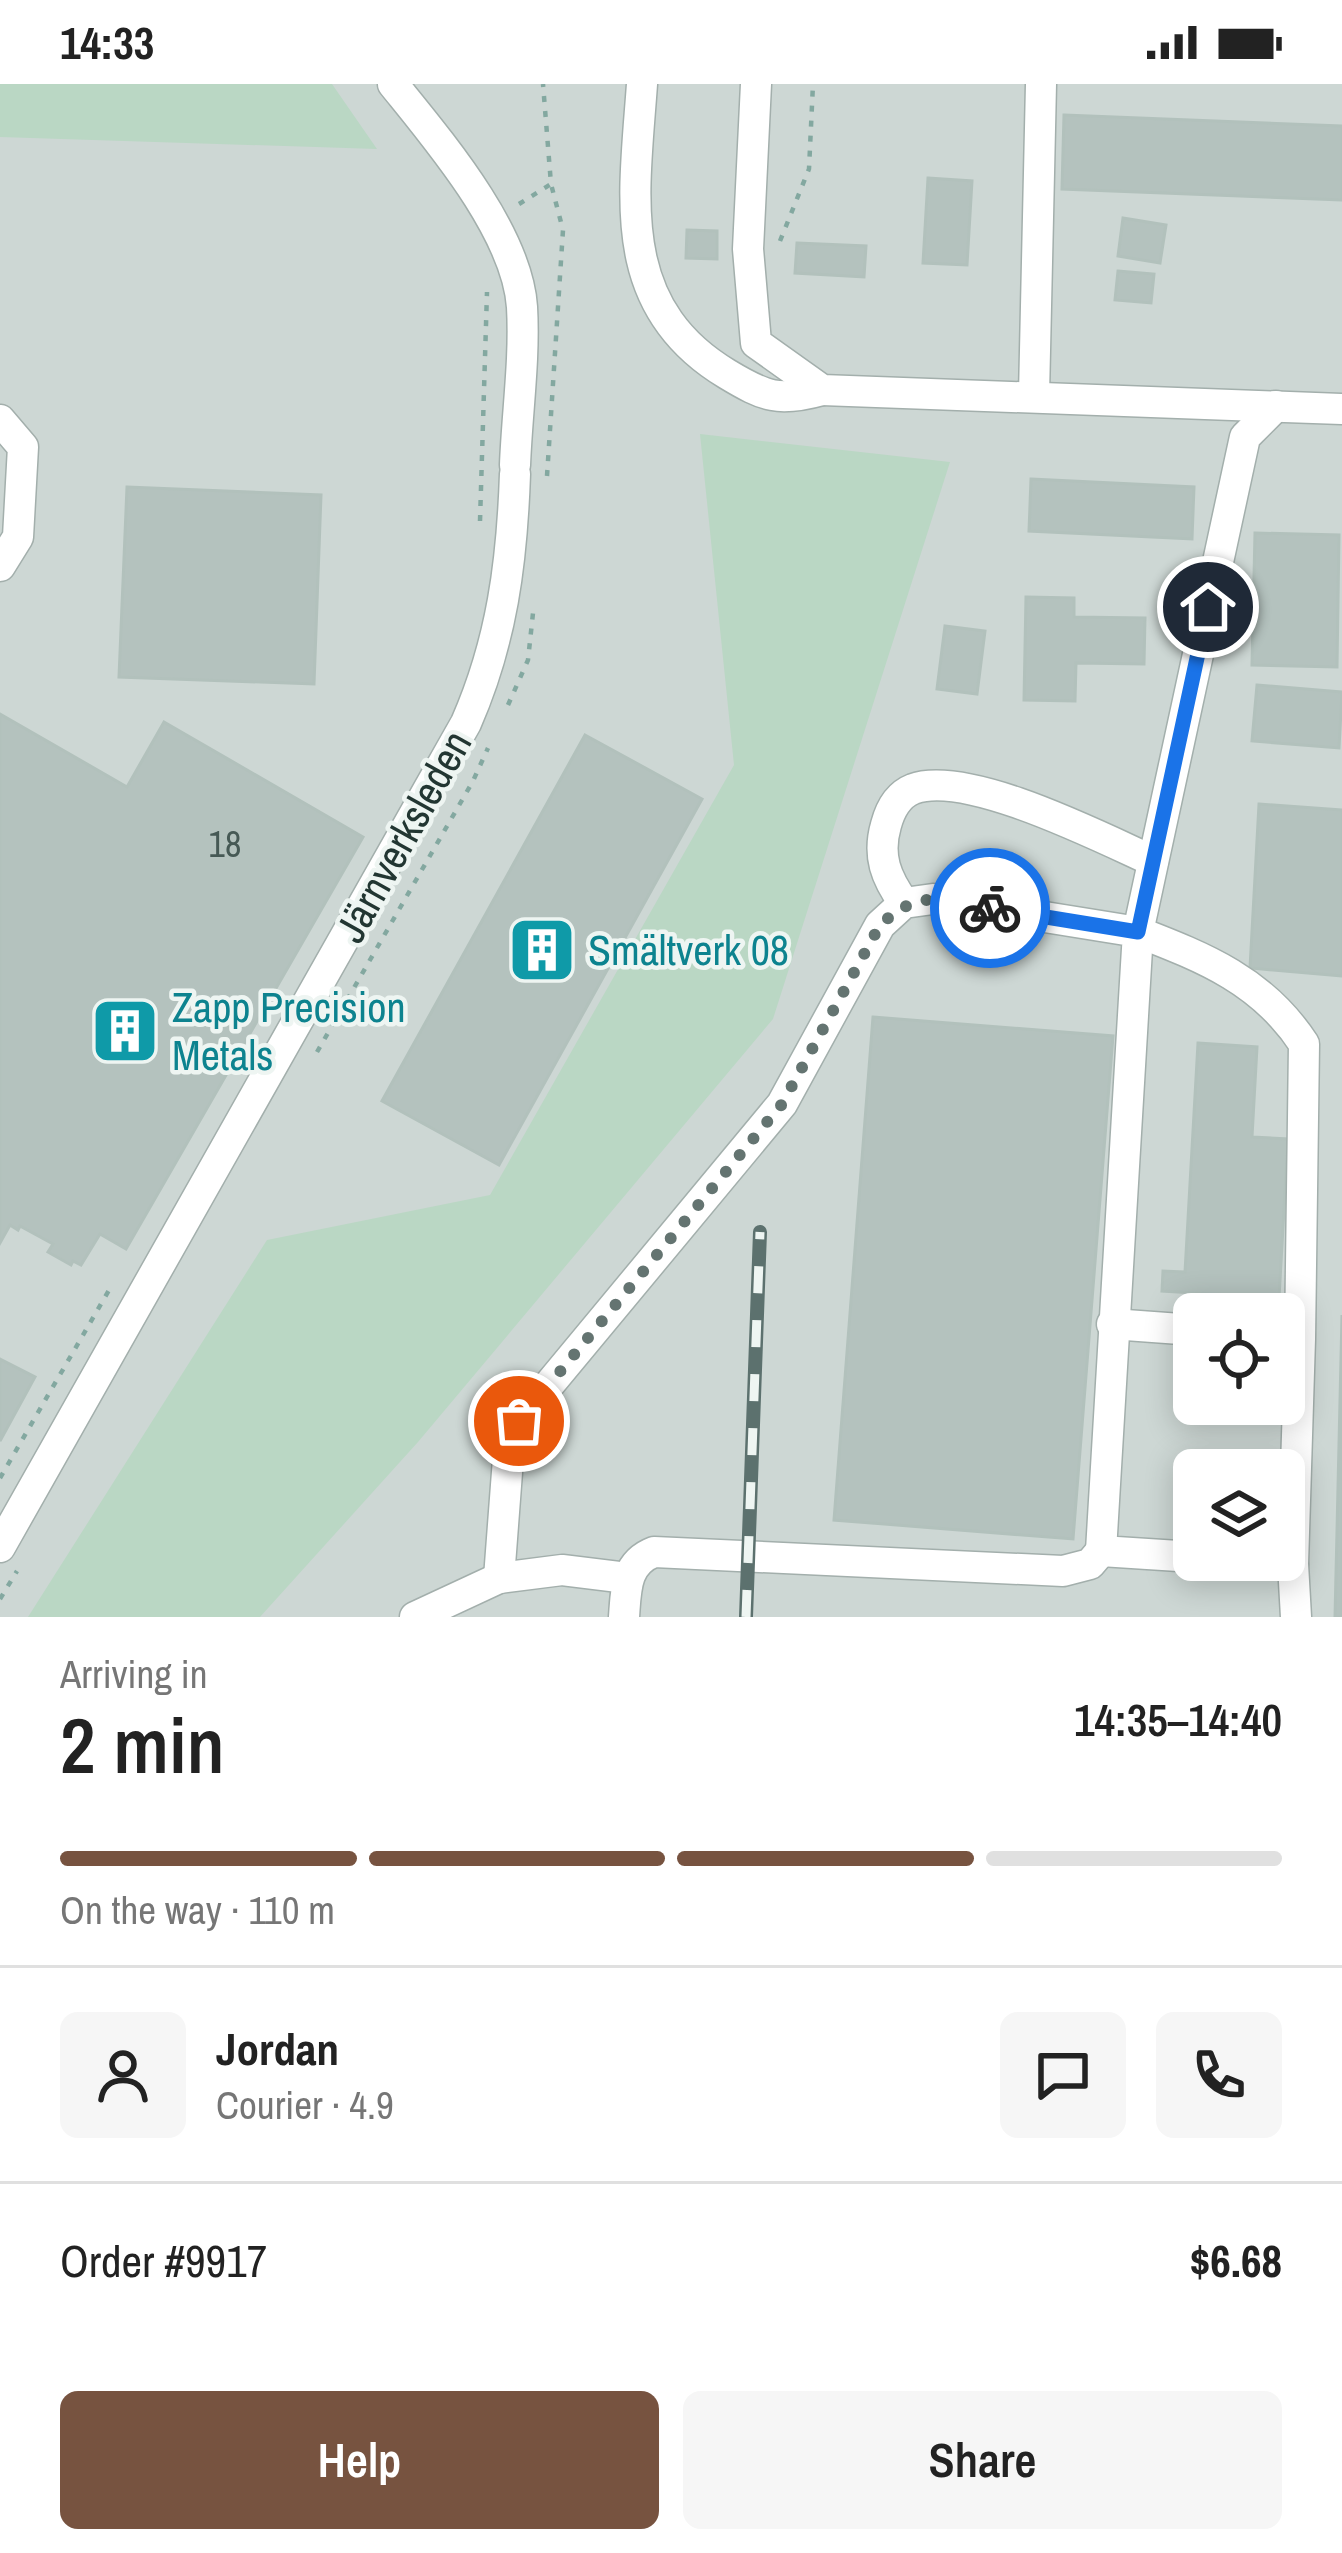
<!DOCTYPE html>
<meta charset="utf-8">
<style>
:root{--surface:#fff;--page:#f6f6f6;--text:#222;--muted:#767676;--line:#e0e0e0;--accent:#775340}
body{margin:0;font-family:"Archivo Narrow",sans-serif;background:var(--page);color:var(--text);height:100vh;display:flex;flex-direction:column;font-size:45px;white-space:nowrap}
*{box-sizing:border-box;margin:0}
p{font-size:39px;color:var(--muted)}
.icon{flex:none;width:66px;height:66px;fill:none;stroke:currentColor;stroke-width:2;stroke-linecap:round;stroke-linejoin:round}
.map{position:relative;height:1533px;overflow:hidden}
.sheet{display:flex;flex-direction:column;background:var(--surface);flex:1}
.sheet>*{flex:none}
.fabs{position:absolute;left:1173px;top:1209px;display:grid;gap:24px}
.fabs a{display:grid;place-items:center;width:132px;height:132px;border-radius:18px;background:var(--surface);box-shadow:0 6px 30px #0003;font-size:60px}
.pin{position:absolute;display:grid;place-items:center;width:102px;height:102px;color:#fff;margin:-51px;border:6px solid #fff;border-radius:50%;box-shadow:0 3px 12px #0007}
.courier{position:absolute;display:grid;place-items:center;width:120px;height:120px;margin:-60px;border:9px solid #1a73e8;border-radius:50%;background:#fff;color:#222;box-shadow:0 3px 15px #0007}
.summary em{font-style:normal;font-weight:600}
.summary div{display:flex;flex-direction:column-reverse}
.summary{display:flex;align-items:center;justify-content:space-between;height:204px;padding:0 60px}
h1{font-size:78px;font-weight:600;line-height:90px}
.bar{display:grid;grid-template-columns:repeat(4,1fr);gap:18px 12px;align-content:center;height:144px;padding:0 60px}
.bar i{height:15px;border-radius:9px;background:var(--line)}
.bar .current{background:var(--accent)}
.bar p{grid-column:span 4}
.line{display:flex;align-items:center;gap:30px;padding:0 60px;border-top:3px solid var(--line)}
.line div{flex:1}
.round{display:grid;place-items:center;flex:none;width:126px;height:126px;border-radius:18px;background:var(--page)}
.primary-button{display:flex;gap:24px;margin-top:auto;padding:24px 60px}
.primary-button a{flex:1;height:138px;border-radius:18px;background:var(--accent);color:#fff;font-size:48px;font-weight:600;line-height:138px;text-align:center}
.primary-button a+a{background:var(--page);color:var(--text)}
.status{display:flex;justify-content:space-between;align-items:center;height:84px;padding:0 60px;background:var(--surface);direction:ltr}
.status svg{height:33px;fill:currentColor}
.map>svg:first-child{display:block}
</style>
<div class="status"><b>14:33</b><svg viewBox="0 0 49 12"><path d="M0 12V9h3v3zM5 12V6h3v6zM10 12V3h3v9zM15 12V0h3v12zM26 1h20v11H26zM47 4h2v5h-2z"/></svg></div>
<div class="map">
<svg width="1342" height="1533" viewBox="0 0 1342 1533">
<rect width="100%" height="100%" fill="#dfe8e5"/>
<path fill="#cdd7d4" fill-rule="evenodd" d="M0,0H1342V1533H0ZM1194,1230H1284V1320H1194ZM1194,1386H1284V1476H1194Z"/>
<g fill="#bad7c4">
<path d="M0,0H332L377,65L0,53Z"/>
<path d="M700,350L950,378L773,935L418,1358L260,1533H28L267,1156L490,1111L734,681Z"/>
</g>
<g fill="#b4c2be" stroke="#b2c1bc" stroke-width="3">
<path d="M1064,31L1342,42V116L1062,105Z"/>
<path d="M928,94L972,97L967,181L923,179Z"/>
<path d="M1123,134L1166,141L1160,179L1118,172Z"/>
<path d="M687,146L717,147V175L686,174Z"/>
<path d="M797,159L866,162L864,193L795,189Z"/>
<path d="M1118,187L1154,190L1151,219L1115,216Z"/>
<path d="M1031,395L1194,403L1192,455L1029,447Z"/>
<path d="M127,403L321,411L314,600L119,593Z"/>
<path d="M1255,449L1339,451L1337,583L1252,581Z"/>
<path d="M1026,513L1074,514V533L1145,534L1144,580L1076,579L1075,617L1024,616Z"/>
<path d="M945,542L985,547L977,610L937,605Z"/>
<path d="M1257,601L1342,608L1339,664L1252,657Z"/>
<path d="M0,630L127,703L164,638L363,753L126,1165L100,1150L81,1181L73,1177L71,1181L48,1168L53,1160L20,1142L18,1146L10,1141L0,1159Z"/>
<path d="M585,651L702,715L499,1081L382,1017Z"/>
<path d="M1259,720L1342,726V892L1250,884Z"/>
<path d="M873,933L1113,952L1073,1455L834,1436Z"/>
<path d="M1198,959L1257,963L1252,1053L1288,1055L1279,1214L1162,1207L1163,1187L1185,1188Z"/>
<path d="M1342,1231V1533H1335Z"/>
<path d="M0,1275L35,1293L0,1357Z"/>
</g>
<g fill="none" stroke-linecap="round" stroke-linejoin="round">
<defs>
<g id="minor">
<path d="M393,0C439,57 517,148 522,223C525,275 517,329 515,381"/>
<path d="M642,0C634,113 614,222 727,290C765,313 779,318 822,306"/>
<path d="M756,0L748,165L756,259L822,306L1342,325"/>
<path d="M1034,311L1041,0"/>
<path d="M1276,322L1245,353L1138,848C1205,874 1263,897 1304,960L1300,1255L1293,1480L1296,1533"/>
<path d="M0,336L23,363L18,453L0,482"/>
<path d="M904,819C886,794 877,772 886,741C890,726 898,711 913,705C967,685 1102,754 1153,777"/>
<path d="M1112,1240L1194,1246"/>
<path d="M0,1463L466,639C502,557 512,478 515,390"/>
<path d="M1237,1476L1293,1480"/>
<path d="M499,1494L508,1375L519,1337L782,1020L880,841L904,819L933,815L1138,848L1101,1467L1194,1473"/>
<path d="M415,1533L499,1494L562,1486L627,1494"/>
<path d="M624,1533C626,1506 625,1479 654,1468L1063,1487L1090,1480L1101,1467"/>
</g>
</defs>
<use href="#minor" stroke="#a3afac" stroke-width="33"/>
<g stroke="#83a8a0" stroke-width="4.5" stroke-dasharray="6 9" stroke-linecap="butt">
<path d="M519,120L551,100L543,0"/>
<path d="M780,157L809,85L813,0"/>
<path d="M547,392L563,146L551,100"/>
<path d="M480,437L487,208"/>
<path d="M508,621L528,576L533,529"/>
<path d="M317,968L473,697L488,664"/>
<path d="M0,1394L112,1201"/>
<path d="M0,1515L17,1487"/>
</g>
<use href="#minor" stroke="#fff" stroke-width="30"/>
<defs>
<path id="rail" d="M746,1533L760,1148"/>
</defs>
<use href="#rail" stroke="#5c716e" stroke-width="14"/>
<use href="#rail" stroke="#eef5f2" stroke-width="9" stroke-dasharray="27" stroke-linecap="butt"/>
</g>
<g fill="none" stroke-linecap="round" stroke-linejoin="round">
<path stroke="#647471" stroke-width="12" stroke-dasharray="0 21.6" d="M519,1337L782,1020L880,841C921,804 939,816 990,824"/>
<path stroke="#1a73e8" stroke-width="15" d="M990,824L1138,848L1208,523"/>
</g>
<defs>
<symbol id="building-square" viewBox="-11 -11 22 22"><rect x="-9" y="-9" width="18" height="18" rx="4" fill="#0f9aa8" stroke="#eef5f2"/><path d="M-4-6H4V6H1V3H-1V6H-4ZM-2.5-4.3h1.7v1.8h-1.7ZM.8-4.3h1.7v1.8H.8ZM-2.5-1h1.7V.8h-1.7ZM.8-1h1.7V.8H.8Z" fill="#fff"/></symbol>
</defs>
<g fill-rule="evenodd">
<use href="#building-square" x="504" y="828" width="76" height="76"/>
<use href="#building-square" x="87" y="909" width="76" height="76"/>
</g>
<g text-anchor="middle" stroke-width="9" stroke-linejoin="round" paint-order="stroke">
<g font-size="36" fill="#465955">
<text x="225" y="773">18</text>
</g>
<g font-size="42" fill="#223632" stroke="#eef5f2">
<text transform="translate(403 752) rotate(-61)" y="15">Järnverksleden</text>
</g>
<g font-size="42" fill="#0d838f" stroke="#eef5f2" text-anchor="start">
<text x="588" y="881">Smältverk 08</text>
<text x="172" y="938">Zapp Precision<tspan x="172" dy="48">Metals</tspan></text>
</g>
</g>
</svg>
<div class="fabs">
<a><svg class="icon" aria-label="locate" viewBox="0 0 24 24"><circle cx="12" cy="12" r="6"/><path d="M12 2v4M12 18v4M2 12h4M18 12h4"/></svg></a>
<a><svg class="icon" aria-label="layers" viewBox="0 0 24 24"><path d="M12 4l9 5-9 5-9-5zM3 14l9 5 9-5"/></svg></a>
</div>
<div class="pin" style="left:519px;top:1337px;background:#ea580c"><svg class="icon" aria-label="bag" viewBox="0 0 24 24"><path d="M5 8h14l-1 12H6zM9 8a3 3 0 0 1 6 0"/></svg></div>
<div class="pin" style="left:1208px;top:523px;background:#1f2937"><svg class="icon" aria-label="home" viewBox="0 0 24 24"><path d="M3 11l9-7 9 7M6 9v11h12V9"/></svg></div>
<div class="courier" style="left:990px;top:824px"><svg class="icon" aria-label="bike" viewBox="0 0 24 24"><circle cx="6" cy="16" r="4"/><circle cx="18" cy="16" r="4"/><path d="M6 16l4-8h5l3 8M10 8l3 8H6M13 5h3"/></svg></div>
</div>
<section class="sheet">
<div class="summary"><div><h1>2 min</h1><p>Arriving in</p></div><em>14:35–14:40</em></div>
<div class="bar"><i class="current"></i><i class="current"></i><i class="current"></i><i></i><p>On the way · 110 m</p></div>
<div class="line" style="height:216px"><a class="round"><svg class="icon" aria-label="person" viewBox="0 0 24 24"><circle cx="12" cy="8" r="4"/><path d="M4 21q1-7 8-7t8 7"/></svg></a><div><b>Jordan</b><p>Courier · 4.9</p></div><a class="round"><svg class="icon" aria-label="chat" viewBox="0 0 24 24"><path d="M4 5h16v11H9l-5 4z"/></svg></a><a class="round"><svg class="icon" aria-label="phone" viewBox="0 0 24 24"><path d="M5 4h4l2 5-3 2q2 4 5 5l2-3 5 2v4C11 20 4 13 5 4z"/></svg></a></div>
<div class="line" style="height:156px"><div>Order #9917</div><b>$6.68</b></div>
<div class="primary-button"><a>Help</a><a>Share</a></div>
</section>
